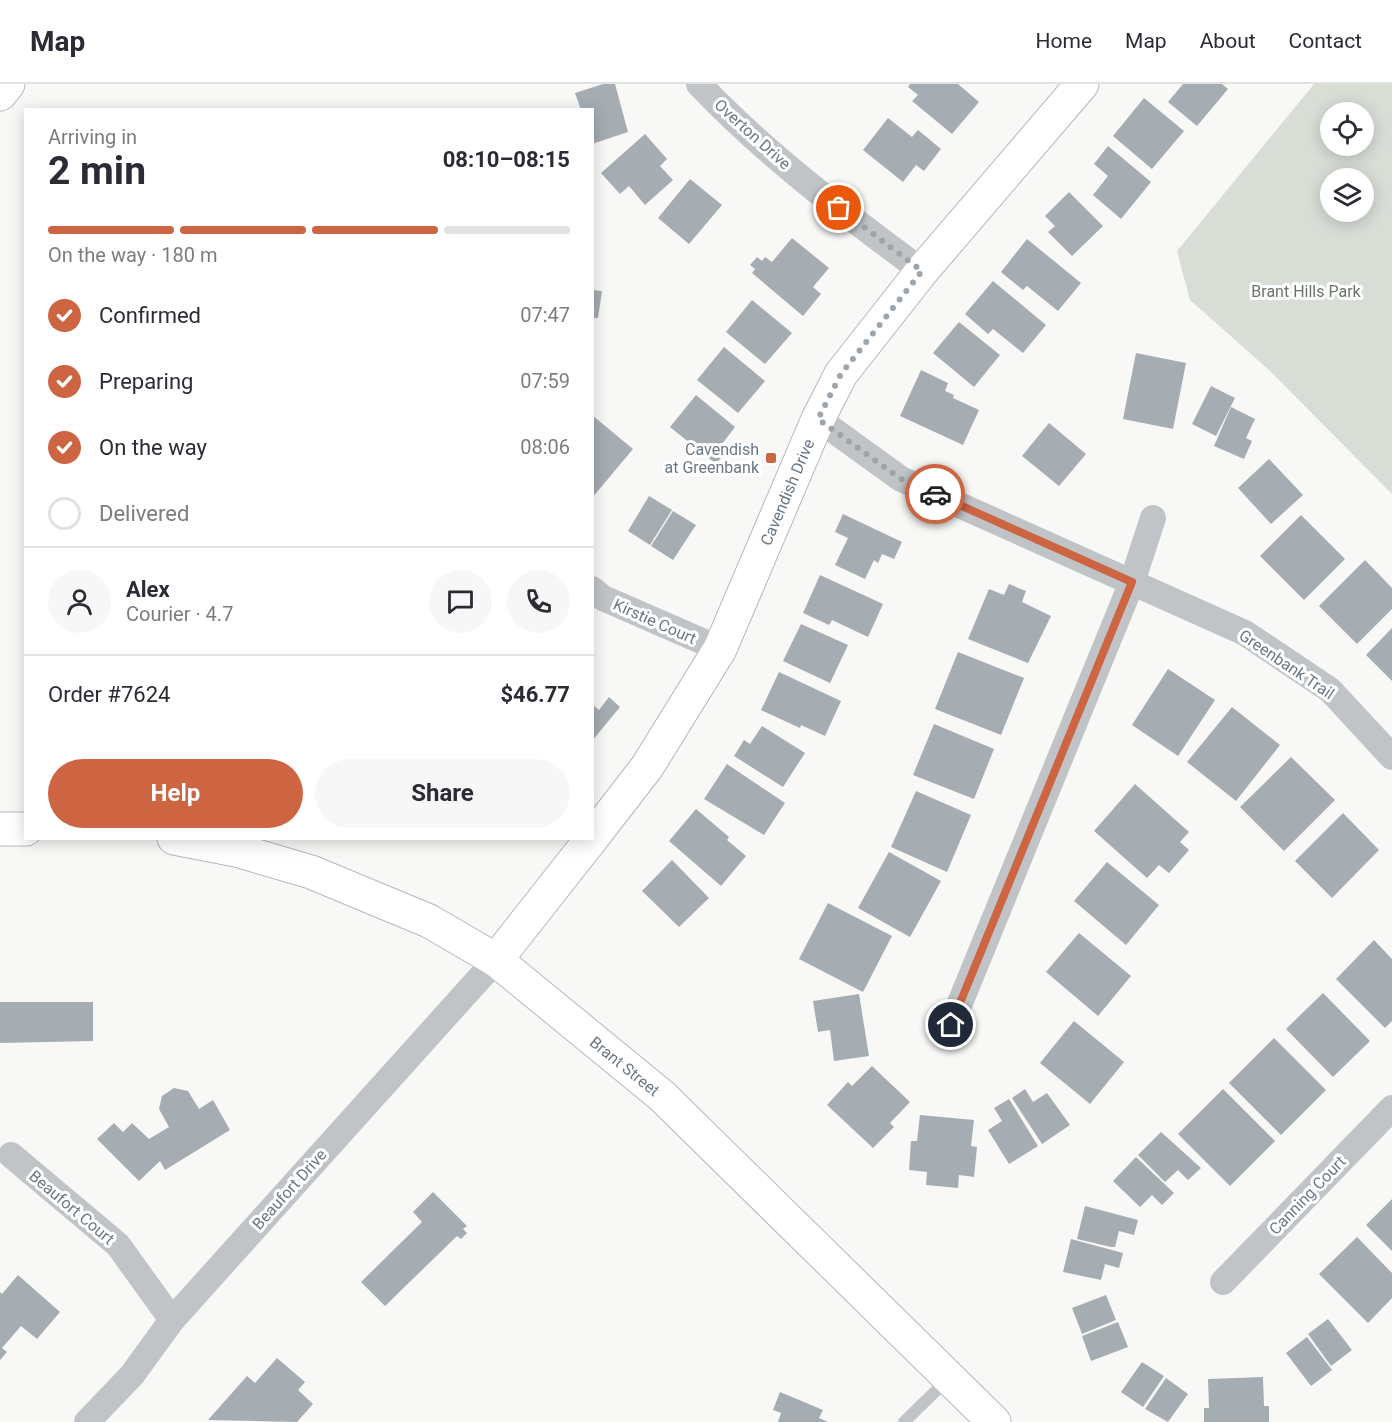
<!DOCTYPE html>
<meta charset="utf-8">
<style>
:root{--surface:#fff;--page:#f7f7f7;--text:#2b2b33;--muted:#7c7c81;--line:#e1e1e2;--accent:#cd6442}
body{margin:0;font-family:Roboto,sans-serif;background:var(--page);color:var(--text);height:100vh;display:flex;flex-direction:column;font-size:22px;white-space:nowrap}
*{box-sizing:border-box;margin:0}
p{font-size:20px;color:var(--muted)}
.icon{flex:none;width:33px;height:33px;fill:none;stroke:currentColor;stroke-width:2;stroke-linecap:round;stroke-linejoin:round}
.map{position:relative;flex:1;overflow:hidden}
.drawer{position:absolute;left:24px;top:24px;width:570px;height:732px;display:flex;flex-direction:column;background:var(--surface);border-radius:0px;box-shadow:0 3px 15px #0003}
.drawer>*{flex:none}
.fabs{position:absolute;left:1320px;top:18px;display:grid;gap:12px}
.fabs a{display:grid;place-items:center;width:54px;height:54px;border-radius:50%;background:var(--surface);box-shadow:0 3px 15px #0003;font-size:30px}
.pin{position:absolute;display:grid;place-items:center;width:51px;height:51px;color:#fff;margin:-26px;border:3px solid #fff;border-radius:50%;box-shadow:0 2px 6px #0007}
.courier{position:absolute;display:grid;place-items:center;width:60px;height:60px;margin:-30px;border:4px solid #cd6442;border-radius:50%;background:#fff;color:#222;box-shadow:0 2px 8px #0007}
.head em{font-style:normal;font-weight:700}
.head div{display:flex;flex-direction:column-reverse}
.head{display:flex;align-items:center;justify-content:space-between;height:102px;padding:0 24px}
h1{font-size:39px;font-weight:700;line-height:45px}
.bar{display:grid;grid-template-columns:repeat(4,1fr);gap:9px 6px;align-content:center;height:72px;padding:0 24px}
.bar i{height:8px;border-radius:4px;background:var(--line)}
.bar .active{background:var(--accent)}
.bar p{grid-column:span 4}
.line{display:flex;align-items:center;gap:15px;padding:0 24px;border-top:2px solid var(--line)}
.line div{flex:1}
.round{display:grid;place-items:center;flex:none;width:63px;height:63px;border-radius:32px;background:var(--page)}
ol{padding:0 24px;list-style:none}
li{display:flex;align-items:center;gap:18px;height:66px}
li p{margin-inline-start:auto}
li .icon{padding:6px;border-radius:50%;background:var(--accent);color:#fff;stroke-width:4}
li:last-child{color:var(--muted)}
li i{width:33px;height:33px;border:3px solid var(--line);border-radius:50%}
.action{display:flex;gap:12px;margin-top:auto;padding:12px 24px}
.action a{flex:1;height:69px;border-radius:36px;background:var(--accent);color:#fff;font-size:24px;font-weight:700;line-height:69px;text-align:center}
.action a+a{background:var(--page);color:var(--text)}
header{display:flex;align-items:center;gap:36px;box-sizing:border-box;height:84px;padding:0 30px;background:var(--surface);border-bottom:2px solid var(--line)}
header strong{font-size:28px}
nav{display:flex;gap:33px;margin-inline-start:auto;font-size:21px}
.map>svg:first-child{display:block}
</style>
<header>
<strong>Map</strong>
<nav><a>Home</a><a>Map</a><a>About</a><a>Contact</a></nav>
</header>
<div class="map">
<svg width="1392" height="1338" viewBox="0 0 1392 1338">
<rect width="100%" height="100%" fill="#f8f8f6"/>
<path fill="#d8ddd6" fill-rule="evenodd" d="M1314,0H1392V410L1269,286L1190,216L1177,167ZM1330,28H1364V62H1330ZM1330,94H1364V128H1330Z"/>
<g fill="#a6adb2">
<path d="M603,0H615L628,48L592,60V26H581L575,9Z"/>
<path d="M910,0H958L979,18L952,50L912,17L918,11L908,3Z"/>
<path d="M1183,0H1222L1228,5L1197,42L1168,18Z"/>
<path d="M1144,14L1184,47L1152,85L1113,52Z"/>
<path d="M888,34L912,53L918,46L941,65L924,87L916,81L903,98L863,66Z"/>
<path d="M645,50L667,75L660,82L673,96L645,121L629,102L620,110L601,89Z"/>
<path d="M1108,62L1151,98L1121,135L1093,111L1108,92L1094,80Z"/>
<path d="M690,95L722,121L689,160L658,134Z"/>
<path d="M1069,108L1103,142L1072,172L1048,148L1055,142L1045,132Z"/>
<path d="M792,154L829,184L813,203L821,210L803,232L752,189L755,185L750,181L757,173L762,177L765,173L772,178Z"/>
<path d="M1027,155L1081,199L1058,227L1027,202L1023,206L1001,188Z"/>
<path d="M993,197L1046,241L1023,269L993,245L988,250L965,230Z"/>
<path d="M592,206L602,207L598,234H592Z"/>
<path d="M752,216L792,249L765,280L726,248Z"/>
<path d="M959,238L1000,271L974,303L933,269Z"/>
<path d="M724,263L765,297L738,329L697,296Z"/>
<path d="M1136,269L1186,279L1173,345L1123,335Z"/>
<path d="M921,286L948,299L945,307L954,311L953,314L979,326L963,361L900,332Z"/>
<path d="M1211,302L1235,314L1216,352L1192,340Z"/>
<path d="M696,311L735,343L722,360L728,365L716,380L670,343Z"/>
<path d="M1231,323L1255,335L1246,354L1252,357L1244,375L1214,362Z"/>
<path d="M592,331L633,365L592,414Z"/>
<path d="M1049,339L1086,370L1059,402L1022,372Z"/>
<path d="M1269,375L1303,411L1271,440L1238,404Z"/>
<path d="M649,412L672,426L650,461L628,447Z"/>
<path d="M673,427L696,441L673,476L651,462Z"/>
<path d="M843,430L902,458L894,475L882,470L878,479L874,476L865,495L835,481L848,454L835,448Z"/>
<path d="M1301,431L1345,475L1304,516L1260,472Z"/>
<path d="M1365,476L1392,504V525L1357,560L1319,522Z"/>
<path d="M820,491L883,520L868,553L832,536L829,541L803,529Z"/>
<path d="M1009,500L1026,507L1022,518L1051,532L1028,579L968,555L989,505L1004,511Z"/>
<path d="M801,540L848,561L830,599L783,577Z"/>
<path d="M1392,544V597L1366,571Z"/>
<path d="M958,568L1024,594L1001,651L935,625Z"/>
<path d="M1168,585L1215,616L1178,672L1132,641Z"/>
<path d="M779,588L841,617L825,652L801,641L800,644L761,626Z"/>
<path d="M609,613L620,623L592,657V620L599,626Z"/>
<path d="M1232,623L1280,661L1236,717L1187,678Z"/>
<path d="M934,640L994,665L974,715L913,691Z"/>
<path d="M762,642L805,669L783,703L734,672L744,656L750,660Z"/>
<path d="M1291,673L1335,716L1284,767L1240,723Z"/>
<path d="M727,680L785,719L764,751L704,715Z"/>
<path d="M1135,700L1189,748L1180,758L1189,766L1169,789L1159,781L1147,794L1094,747Z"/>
<path d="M916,707L971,731L947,788L891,763Z"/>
<path d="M696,725L729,753L727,756L746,772L721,802L669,757Z"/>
<path d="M1343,729L1379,766L1332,814L1295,777Z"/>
<path d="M889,768L941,797L910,853L858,824Z"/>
<path d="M672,776L709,814L679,843L642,807Z"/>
<path d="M1107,778L1159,821L1126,861L1074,817Z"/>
<path d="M828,819L892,852L863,908L799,875Z"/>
<path d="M1079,849L1131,892L1098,932L1046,888Z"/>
<path d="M1374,856L1392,875V937L1385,944L1336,895Z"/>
<path d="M1323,909L1370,957L1333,993L1286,945Z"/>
<path d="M859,910L869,972L834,977L830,946L818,948L813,917Z"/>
<path d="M0,918H93V957L0,959Z"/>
<path d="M1074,937L1124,978L1090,1020L1040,979Z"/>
<path d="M1274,954L1326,1006L1281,1051L1229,999Z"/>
<path d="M872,982L910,1018L890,1039L894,1043L873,1064L827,1021L848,998L852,1002Z"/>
<path d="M174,1004L188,1007L199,1025L213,1016L230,1046L165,1086L160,1077L139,1097L97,1055L114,1039L123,1048L132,1039L149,1055L169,1043L159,1025L162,1012Z"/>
<path d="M1025,1005L1033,1018L1047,1009L1070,1041L1042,1060L1012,1014Z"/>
<path d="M1223,1005L1275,1057L1230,1102L1178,1050Z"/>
<path d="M1009,1015L1038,1062L1009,1080L988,1046L1002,1037L994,1024Z"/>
<path d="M920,1031L974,1036L971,1062L977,1063L974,1093L959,1091L958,1104L926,1101L927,1088L909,1086L911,1057H917Z"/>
<path d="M1161,1048L1201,1084L1188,1096L1178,1086L1165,1098L1138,1071Z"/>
<path d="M1136,1073L1174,1109L1162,1121L1152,1111L1140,1123L1113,1097Z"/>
<path d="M433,1108L467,1142L463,1145L467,1149L461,1155L457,1152L385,1222L361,1198L422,1138L413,1128Z"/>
<path d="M1392,1115V1167L1366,1141Z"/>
<path d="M1085,1122L1138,1136L1134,1151L1119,1147L1115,1163H1111L1077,1155Z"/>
<path d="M1357,1153L1392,1189V1214L1368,1239L1319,1190Z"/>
<path d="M1071,1155L1123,1169L1119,1184L1105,1180L1101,1196L1063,1188Z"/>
<path d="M18,1191L60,1228L37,1255L21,1242L2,1264L7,1268L0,1276V1208L2,1210Z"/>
<path d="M1106,1211L1116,1236L1082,1250L1072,1224Z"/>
<path d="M1328,1235L1352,1266L1331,1282L1308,1250Z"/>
<path d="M1118,1238L1128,1263L1091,1277L1082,1252Z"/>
<path d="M1307,1253L1332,1286L1311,1302L1286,1269Z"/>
<path d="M277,1274L305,1298L298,1306L313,1320L297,1338L208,1336L247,1292L255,1299Z"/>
<path d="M1142,1278L1164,1292L1143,1323L1121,1308Z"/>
<path d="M1263,1293L1264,1322H1269V1338H1204V1324H1209L1208,1295Z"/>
<path d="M1166,1294L1188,1310L1168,1338L1145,1325Z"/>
<path d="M780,1308L823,1326L819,1334L828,1338H778L781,1329L773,1326Z"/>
</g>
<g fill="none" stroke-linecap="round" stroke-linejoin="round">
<defs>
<g id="secondary">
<path d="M592,754L647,683L720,565L818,335L841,290L922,187L1082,0"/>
<path d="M496,876L592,754"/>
</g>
<g id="primary">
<path d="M0,10L8,0"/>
<path d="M0,745H26"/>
<path d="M174,754L236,766L311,788L429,837L496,876L662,1012L994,1338"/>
</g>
</defs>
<use href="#secondary" stroke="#b3b7bb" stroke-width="35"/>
<use href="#primary" stroke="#b4b8bb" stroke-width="35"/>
<path stroke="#c0c4c7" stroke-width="12" d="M904,1338L949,1294"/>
<g stroke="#c0c4c7" stroke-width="26">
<path d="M699,0C765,70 845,130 922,187"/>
<path d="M818,335L901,395L1245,549L1330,606L1392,673"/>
<path d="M592,505L603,514L720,565"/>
<path d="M951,941L1132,498L1153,434"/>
<path d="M11,1071L118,1161L172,1236"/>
<path d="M1223,1198L1392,1024"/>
<path d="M87,1338L132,1291L172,1236L496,876"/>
</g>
<use href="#secondary" stroke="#fff" stroke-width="33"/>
<use href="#primary" stroke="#fff" stroke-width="33"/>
</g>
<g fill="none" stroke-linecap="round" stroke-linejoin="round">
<path stroke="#9ca5ab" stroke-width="6" stroke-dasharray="0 10.8" d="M839,124L922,187L841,290L818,335L901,395L935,410"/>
<path stroke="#cd6442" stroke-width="8" d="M935,410L1132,498L951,941"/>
</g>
<rect fill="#cd6442" stroke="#fff" stroke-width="2" x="765" y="368" width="12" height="12" rx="3"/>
<g text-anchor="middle" stroke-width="6" stroke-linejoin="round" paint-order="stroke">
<g font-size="16" fill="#6b7883" stroke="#fff">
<text transform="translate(753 50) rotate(42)" y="6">Overton Drive</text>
<text transform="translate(787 408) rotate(-67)" y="6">Cavendish Drive</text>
<text transform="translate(655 537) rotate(24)" y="6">Kirstie Court</text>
<text transform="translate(1287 580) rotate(34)" y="6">Greenbank Trail</text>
<text transform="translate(625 982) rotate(39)" y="6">Brant Street</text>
<text transform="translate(289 1105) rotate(-48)" y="6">Beaufort Drive</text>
<text transform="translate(1307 1111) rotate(-46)" y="6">Canning Court</text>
<text transform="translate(72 1123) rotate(40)" y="6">Beaufort Court</text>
</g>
<g font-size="16" fill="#687665" stroke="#fff">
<text x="1306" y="213">Brant Hills Park</text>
</g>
<g font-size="16" fill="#6b7883" stroke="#fff" text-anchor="end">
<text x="759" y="371">Cavendish<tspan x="759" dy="18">at Greenbank</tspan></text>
</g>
</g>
</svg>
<div class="fabs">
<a><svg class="icon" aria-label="locate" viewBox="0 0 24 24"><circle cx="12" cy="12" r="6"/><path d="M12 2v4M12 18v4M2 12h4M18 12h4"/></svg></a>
<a><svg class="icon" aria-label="layers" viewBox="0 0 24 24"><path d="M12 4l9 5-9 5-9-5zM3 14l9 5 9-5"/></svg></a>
</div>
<div class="pin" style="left:839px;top:124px;background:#ea580c"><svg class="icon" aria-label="bag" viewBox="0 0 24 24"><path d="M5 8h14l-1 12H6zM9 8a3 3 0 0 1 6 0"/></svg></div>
<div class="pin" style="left:951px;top:941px;background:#1f2937"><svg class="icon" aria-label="home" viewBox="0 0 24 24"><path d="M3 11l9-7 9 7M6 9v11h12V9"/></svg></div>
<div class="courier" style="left:935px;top:410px"><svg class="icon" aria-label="car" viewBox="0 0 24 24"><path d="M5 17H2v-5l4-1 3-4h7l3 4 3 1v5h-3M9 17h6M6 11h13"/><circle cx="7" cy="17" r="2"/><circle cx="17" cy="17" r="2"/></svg></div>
<section class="drawer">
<div class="head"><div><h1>2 min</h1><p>Arriving in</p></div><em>08:10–08:15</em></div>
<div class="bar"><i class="active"></i><i class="active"></i><i class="active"></i><i></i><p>On the way · 180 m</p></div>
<ol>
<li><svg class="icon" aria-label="check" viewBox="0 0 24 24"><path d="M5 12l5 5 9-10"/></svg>Confirmed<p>07:47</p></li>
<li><svg class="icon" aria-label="check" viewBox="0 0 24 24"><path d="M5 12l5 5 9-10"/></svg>Preparing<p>07:59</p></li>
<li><svg class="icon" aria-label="check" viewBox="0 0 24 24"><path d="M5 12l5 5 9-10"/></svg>On the way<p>08:06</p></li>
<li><i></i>Delivered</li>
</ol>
<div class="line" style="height:108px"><a class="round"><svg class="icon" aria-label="person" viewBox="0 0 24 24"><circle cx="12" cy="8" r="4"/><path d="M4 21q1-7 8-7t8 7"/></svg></a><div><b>Alex</b><p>Courier · 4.7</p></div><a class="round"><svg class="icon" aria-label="chat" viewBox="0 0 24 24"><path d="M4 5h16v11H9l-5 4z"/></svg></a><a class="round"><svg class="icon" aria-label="phone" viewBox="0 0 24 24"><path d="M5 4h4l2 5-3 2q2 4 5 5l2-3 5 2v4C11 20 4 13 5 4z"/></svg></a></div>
<div class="line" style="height:78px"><div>Order #7624</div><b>$46.77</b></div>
<div class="action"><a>Help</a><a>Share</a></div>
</section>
</div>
